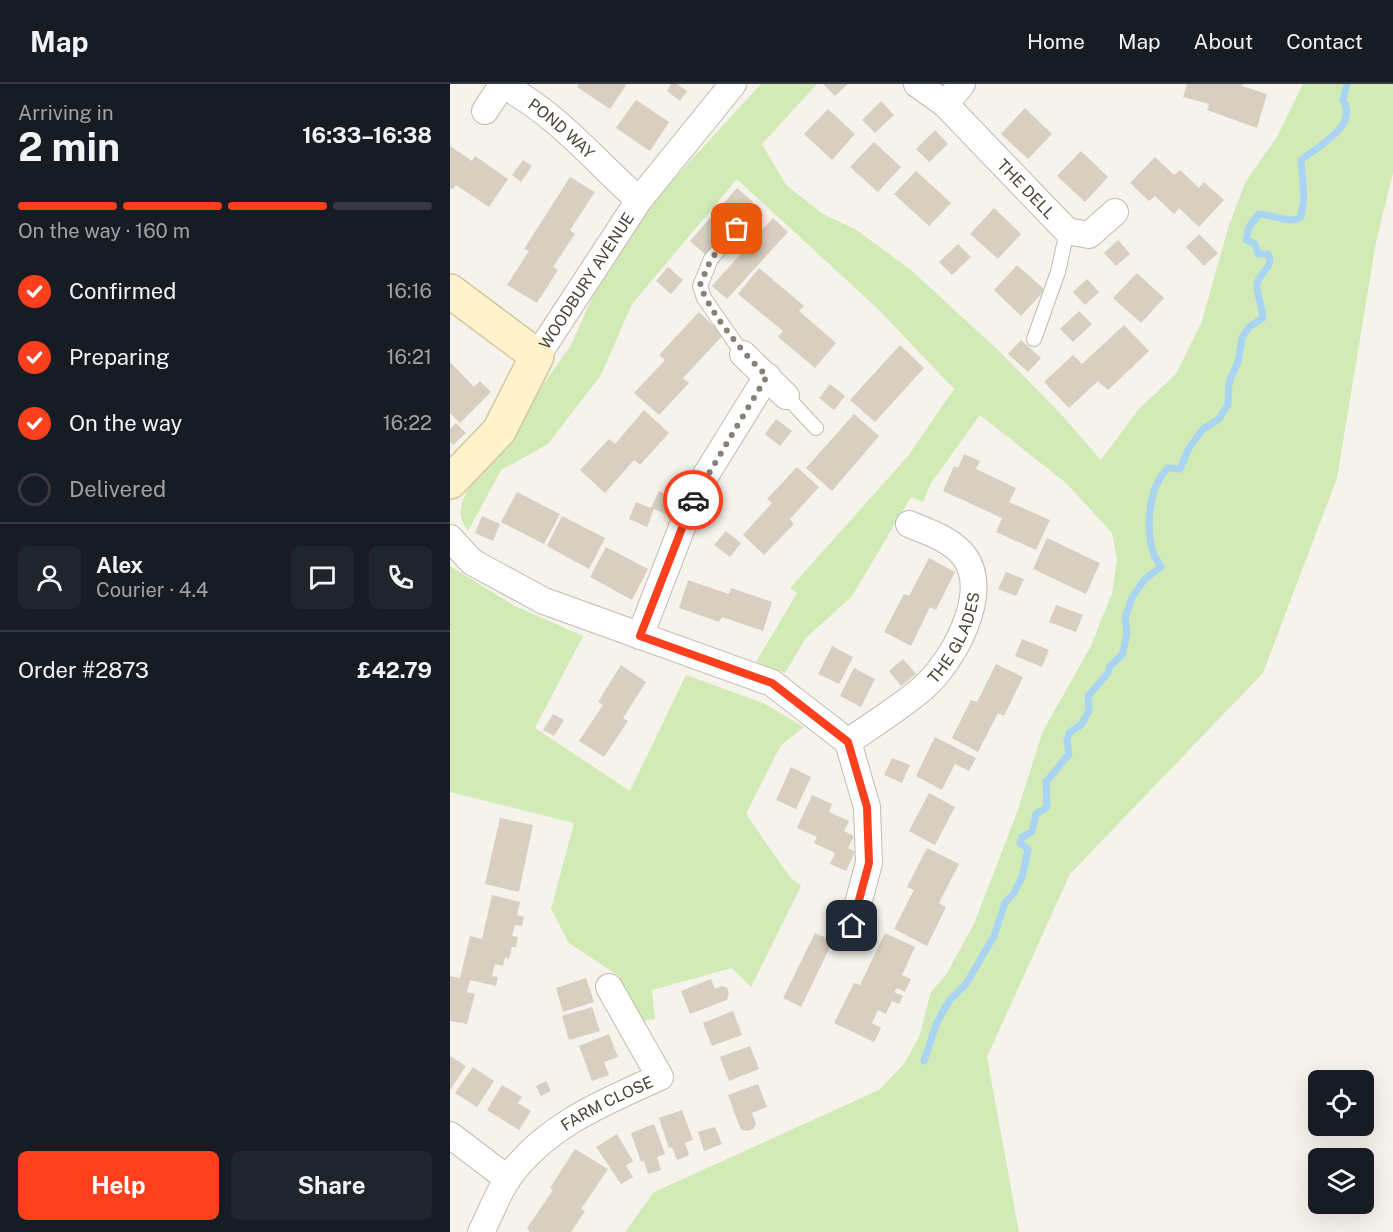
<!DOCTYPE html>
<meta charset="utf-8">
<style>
:root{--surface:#171b24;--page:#20242c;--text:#f1f3f6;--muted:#9ea1a6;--line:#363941;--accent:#fc3f1d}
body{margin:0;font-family:"Public Sans",sans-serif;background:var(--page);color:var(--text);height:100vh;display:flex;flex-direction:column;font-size:22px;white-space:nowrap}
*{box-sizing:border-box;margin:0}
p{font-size:20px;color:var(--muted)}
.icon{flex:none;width:33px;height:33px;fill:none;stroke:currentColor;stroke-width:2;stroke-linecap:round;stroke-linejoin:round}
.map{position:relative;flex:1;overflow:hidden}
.panel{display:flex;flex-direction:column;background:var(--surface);width:450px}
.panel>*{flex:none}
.controls{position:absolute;left:858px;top:986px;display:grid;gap:12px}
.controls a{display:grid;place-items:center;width:66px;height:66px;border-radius:9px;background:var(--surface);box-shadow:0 6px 24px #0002;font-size:30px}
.pin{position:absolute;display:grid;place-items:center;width:51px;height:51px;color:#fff;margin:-26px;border-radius:12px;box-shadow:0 3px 9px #0006}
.courier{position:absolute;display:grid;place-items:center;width:60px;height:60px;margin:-30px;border:4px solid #fc3f1d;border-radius:50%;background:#fff;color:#222;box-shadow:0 2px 8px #0007}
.headline em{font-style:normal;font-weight:700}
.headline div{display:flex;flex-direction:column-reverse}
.headline{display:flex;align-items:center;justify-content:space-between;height:102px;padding:0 18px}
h1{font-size:39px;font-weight:700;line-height:45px}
.bar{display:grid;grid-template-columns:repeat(4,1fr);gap:9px 6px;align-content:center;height:72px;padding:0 18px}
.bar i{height:8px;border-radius:4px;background:var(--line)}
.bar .on{background:var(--accent)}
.bar p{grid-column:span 4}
.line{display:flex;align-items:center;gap:15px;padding:0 18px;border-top:2px solid var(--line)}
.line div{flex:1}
.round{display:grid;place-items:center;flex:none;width:63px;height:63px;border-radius:9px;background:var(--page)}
ol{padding:0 18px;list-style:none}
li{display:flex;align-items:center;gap:18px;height:66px}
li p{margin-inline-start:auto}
li .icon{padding:6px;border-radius:50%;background:var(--accent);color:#fff;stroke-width:4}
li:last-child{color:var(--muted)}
li i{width:33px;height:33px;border:3px solid var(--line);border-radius:50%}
.action{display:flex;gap:12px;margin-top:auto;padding:12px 18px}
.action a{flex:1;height:69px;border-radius:9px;background:var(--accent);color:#fff;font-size:24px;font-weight:700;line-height:69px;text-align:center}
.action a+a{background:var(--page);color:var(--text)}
header{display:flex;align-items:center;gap:36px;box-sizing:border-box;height:84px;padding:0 30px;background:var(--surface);border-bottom:2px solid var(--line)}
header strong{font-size:28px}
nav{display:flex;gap:33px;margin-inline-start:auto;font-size:21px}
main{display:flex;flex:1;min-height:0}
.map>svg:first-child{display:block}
</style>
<header>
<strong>Map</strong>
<nav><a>Home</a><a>Map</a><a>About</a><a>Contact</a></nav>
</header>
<main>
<section class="panel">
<div class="headline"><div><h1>2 min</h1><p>Arriving in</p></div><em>16:33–16:38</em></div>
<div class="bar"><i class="on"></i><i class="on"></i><i class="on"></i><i></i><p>On the way · 160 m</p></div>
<ol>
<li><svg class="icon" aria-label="check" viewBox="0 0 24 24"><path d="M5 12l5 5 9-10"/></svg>Confirmed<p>16:16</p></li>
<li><svg class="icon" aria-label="check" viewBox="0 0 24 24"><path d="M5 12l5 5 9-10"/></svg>Preparing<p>16:21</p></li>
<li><svg class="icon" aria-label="check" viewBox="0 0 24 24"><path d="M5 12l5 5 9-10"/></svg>On the way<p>16:22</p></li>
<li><i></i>Delivered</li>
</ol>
<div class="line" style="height:108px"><a class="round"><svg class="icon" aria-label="person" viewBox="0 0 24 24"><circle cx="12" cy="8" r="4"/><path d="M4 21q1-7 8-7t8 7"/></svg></a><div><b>Alex</b><p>Courier · 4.4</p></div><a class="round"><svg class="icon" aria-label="chat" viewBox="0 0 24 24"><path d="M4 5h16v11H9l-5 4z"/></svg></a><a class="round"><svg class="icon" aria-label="phone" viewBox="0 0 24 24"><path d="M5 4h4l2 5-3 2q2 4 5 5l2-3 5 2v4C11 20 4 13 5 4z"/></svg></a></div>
<div class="line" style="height:78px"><div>Order #2873</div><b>£42.79</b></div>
<div class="action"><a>Help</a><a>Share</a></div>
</section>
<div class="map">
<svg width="943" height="1148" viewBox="0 0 943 1148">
<rect width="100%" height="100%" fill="#f6f3ec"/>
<g fill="#d2eab5">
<path d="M311,0H367L312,60L336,101L373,130L405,145L461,186L549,267L609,328L651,376L688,326L726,290L752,237L779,141L796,97L827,53L853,0H943V89L926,158L887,394L813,589L620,790L537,973L569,1148H175L204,1108L429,1006L454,980L469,953L481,908L497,889L524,840L566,731L593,647L641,562L662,509L667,475L662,449L616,399L530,331L481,399L473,418L461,413L402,512L355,555L335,589L306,578L347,509L340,504L458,372L504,305L429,226L287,95L182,220L151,291L98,360L51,386L18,447C8,433 9,425 16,409L121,261L145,207L210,110Z"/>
<path d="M0,482L65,522L133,552L85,644L180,707L236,591L313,619L354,643L331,661L296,730L340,793L351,802L301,903L282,884L202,906L205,935L184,939L169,892L119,859L101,825L124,739L0,708Z"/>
</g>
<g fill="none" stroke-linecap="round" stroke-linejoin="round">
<path stroke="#a9d4f2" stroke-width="7" d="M474,977L487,938L499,917L516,900L544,852L555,819L564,809L573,790L578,765L570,759L572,753L582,748L586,730L597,723L596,698L619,670L617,656L619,649L632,640L639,626L638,612L658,589L660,582L672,571L677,550L675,533L683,512L694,496L711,483C709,478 705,475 704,471C695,444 698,404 718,384L730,385L739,364L753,345L769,335L778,320L779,298L788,278L792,254L799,243L813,234C813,222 806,211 807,200C809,189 825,182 818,170H808L805,160L796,156L799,143L809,130C822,130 840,141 851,133L854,113L851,76C868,62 909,42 893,16L897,0"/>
</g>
<g fill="#d8cfc1">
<path d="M129,0H177L160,25L127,3Z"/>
<path d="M221,0H227L237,7L230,17L217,7Z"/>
<path d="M373,0H398L385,12Z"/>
<path d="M737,0H793L792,2L817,10L807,44L757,26L759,20L733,13Z"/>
<path d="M186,16L219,38L200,67L166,44Z"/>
<path d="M431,17L444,31L425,49L412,36Z"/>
<path d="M575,24L602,50L578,75L551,50Z"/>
<path d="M378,25L405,50L382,76L354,50Z"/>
<path d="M485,46L498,60L479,78L466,65Z"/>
<path d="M424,58L451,83L428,108L400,83Z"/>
<path d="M0,62L22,77L25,72L58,95L39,123L6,101L3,105L0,104Z"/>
<path d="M631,67L658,93L635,118L607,92Z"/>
<path d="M705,73L724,91L730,86L749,104L754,98L774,116L749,143L729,124L724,130L705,112L699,117L680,99Z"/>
<path d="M73,76L82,82L71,98L62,91Z"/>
<path d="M466,87L501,119L479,142L444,110Z"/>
<path d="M120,93L145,108L120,146L125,150L103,183L108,186L87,219L57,201L79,167L74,165Z"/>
<path d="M287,104L303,118L256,171L240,157Z"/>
<path d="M544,124L571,150L548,175L520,150Z"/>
<path d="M323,134L338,148L277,215L262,202Z"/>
<path d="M749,150L768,169L754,182L736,163Z"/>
<path d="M668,156L680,170L666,182L654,169Z"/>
<path d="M508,160L521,173L502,191L489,178Z"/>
<path d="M567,181L595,206L571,232L544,206Z"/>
<path d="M218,183L233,196L221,210L206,197Z"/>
<path d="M309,184L354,222L349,227L386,259L365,284L328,253L333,247L288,210Z"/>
<path d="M687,189L714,214L691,239L663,214Z"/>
<path d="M637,195L649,208L635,221L623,208Z"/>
<path d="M629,227L642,240L623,258L610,245Z"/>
<path d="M249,228L273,251L233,294L239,299L209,331L184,309L215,276L209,271Z"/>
<path d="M674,241L699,267L658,306L648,297L619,324L594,298L623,271L632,280Z"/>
<path d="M571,256L591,274L578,288L558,270Z"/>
<path d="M450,261L474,284L425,338L400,316Z"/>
<path d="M0,278L24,303L30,297L41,308L10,339L0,329Z"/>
<path d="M380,300L395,312L384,326L369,314Z"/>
<path d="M194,326L219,349L190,381L184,376L155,409L130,386L159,355L165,360Z"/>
<path d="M404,330L429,352L382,407L356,384Z"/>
<path d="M326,335L342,347L330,362L315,350Z"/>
<path d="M6,339L16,349L3,361L0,358V345Z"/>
<path d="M514,370L530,377L526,385L566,404L559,418L600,436L586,466L546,448L552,434L493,407L504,382L508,384Z"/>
<path d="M347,383L369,403L340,435L344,440L314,471L293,451L322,419L317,415Z"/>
<path d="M209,407L227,415L220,432L204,425L197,443L179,435L186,418L201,424Z"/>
<path d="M67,408L110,430L94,460L51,438Z"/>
<path d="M32,432L50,440L43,457L25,449Z"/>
<path d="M112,432L155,454L139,485L97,462Z"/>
<path d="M276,447L291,459L280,473L264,461Z"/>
<path d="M597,454L650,479L636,510L583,485Z"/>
<path d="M156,463L198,485L182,516L140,493Z"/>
<path d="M479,474L505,488L486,526L480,523L461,562L434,548L454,510L459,512Z"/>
<path d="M556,488L574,495L566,512L548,505Z"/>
<path d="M238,496L279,510L281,504L322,518L313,547L272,533L269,538L229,524Z"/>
<path d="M606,521L633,531L626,548L599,538Z"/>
<path d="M572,555L599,566L592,583L565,572Z"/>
<path d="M382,562L403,573L389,600L368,590Z"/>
<path d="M453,575L466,590L451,602L439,587Z"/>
<path d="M546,580L573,593L554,632L548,629L528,668L502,654L521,616L527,618Z"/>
<path d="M171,581L196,598L173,634L178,637L154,673L129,657L153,621L148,618Z"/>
<path d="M404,584L425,595L411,623L390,612Z"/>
<path d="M103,630L114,636L104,652L93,646Z"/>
<path d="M485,653L526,674L519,687L505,680L492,706L466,692Z"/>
<path d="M442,674L460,681L452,699L434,691Z"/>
<path d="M341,683L361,693L346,725L326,716Z"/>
<path d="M479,709L505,723L485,761L459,747Z"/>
<path d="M362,711L382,720L379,728L399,737L394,747L404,752L398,764L405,768L396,787L380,780L385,769L364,759L367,753L347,744Z"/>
<path d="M50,734L83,741L69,808L35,800Z"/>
<path d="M477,764L509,780L489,819L496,823L477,862L444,845L464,806L457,803Z"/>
<path d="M42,811L70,818L67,831L74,833L72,842L65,841L62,852L68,853L66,863H62L59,875L55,873L53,882L45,880L42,892L48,893L46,902L20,896L17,908L25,910L17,940L0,937V892L10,894L20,852L32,855Z"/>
<path d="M365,849L383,857L351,923L333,914Z"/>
<path d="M435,849L465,863L452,891L461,895L455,908L447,904L444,908L453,912L449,920L442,917L436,930L428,926L422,939L431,944L424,958L384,939L404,899L410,901Z"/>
<path d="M136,894L144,918L113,928L106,904Z"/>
<path d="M261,895L265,905L272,902L277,904L279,909L277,916L240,930L231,907Z"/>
<path d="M142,923L150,947L119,956L112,932Z"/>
<path d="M283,927L292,951L262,962L253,939Z"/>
<path d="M159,950L168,973L154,978L159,991L142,997L129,962Z"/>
<path d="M300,962L309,985L279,997L270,973Z"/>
<path d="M0,972L16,982L0,1006Z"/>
<path d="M23,983L44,997L27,1023L5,1009Z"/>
<path d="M96,997L101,1007L91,1012L86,1002Z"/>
<path d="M308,1000L317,1023L302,1029L306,1040L303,1045L297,1047L291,1046L278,1011Z"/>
<path d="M52,1001L72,1013L68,1019L81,1027L69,1046L37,1026Z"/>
<path d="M232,1026L243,1056L235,1059L239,1071L227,1076L222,1063L219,1064L209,1034Z"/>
<path d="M204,1040L215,1070L207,1073L211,1086L198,1090L194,1077L191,1078L181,1049Z"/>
<path d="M265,1043L272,1060L254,1067L248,1048Z"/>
<path d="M167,1050L183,1077L176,1082L183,1093L171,1100L146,1063Z"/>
<path d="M125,1065L158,1085L131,1125L135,1127L121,1148H80L77,1144L103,1106L100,1104Z"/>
</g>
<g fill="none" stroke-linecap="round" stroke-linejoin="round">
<defs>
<g id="lane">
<path d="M584,255L608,188L617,147"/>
<path d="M293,270L254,214L250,202L261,175L300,129"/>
<path d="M336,312L366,344"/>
</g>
<g id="street">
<path id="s1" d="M467,0L495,20L617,147L639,151L665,128"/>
<path d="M495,20L512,0"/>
<path id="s2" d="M35,27L52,1C105,28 144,76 189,116"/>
<path d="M293,270L336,312"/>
<path id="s3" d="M87,272L189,116L283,0"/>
<path d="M0,454L22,478L94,517L322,599L398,658L417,723L419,779L402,842"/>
<path d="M190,552L246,407L317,292"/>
<path id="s4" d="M398,658C423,640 450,624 473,604C502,579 542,509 514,472C501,455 478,448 459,440"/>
<path d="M0,1051L58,1095"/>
<path id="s5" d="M31,1148C40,1131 47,1111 58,1094C95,1042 154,1018 210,993L159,903"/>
</g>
<path id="secondary" d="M0,207L87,272L49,347L0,398"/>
</defs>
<use href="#lane" stroke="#c2bbae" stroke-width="16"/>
<use href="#street" stroke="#c2bbae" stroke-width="28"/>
<use href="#secondary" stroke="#d6c79b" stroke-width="36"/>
<use href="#lane" stroke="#fff" stroke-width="14"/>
<use href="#street" stroke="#fff" stroke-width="26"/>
<use href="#secondary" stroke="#fff3cd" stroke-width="33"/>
</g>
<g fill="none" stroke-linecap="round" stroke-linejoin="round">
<path stroke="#878178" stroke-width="6" stroke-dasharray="0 10.8" d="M243,416L317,292C295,272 260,229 250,201L261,175L287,145"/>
<path stroke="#fc3f1d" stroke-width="8" d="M243,416L190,552L322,599L398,658L417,723L419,779L402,842"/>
</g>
<g text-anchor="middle" stroke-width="4.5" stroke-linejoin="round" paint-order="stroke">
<g font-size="16" fill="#4b4439" stroke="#fff">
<text dy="6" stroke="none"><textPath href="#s2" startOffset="105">POND WAY</textPath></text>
<text dy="6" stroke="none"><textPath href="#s1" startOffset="152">THE DELL</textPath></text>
<text dy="6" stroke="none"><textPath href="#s3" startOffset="90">WOODBURY AVENUE</textPath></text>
<text dy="6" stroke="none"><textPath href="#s4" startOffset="153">THE GLADES</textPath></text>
<text dy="6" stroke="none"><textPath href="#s5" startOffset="186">FARM CLOSE</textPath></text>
</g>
</g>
</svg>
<div class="controls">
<a><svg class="icon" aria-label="locate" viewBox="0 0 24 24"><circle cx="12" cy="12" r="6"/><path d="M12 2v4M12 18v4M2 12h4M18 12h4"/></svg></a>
<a><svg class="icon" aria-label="layers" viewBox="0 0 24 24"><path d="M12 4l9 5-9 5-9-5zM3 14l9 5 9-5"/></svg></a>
</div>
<div class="pin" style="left:287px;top:145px;background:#ea580c"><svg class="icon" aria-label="bag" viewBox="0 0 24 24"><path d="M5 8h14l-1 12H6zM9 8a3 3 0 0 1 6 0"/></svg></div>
<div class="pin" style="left:402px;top:842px;background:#1f2937"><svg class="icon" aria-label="home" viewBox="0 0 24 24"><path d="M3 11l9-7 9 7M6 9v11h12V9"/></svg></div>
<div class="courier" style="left:243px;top:416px"><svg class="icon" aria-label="car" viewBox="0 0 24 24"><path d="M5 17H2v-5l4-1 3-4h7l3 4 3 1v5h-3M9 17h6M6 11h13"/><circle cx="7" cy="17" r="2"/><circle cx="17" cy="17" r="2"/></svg></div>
</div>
</main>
